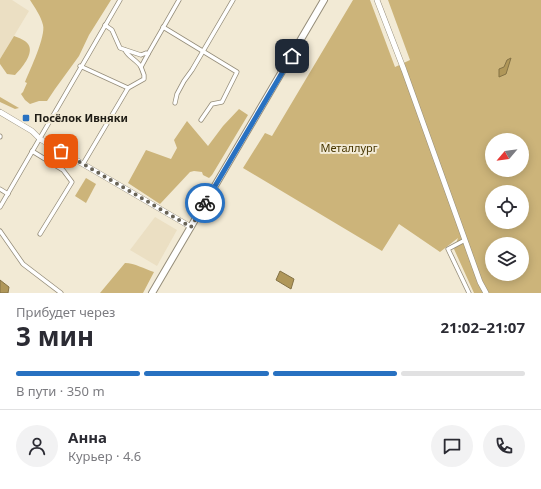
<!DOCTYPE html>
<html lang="ru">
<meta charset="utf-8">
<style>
:root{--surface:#fff;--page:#f2f2f3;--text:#2b2b33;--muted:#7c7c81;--line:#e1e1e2;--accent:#2871c1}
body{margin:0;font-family:"Noto Sans",sans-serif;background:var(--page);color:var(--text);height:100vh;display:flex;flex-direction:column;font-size:15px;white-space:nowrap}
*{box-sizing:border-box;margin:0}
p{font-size:13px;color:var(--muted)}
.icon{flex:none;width:22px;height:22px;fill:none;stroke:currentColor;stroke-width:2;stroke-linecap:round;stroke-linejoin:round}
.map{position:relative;height:293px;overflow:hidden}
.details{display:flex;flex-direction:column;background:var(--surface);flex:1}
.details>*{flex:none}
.needle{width:26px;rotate:241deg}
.buttons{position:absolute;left:485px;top:133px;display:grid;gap:8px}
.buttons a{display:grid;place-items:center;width:44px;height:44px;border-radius:50%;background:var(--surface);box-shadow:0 2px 10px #0003;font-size:20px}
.pin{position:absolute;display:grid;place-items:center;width:34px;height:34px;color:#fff;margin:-17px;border-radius:8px;box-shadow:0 2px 6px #0006}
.courier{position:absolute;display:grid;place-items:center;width:40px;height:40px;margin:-20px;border:3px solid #2871c1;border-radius:50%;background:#fff;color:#222;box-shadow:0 1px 5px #0007}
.summary em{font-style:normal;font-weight:700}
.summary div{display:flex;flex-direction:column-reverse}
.summary{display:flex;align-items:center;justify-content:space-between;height:68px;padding:0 16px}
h1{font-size:26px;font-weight:700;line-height:30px}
.bar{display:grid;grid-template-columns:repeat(4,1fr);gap:6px 4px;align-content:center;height:48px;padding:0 16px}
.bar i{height:5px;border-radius:3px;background:var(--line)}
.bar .current{background:var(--accent)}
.bar p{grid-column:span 4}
.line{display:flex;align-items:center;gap:10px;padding:0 16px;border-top:1px solid var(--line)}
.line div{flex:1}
.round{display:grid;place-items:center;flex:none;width:42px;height:42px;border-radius:21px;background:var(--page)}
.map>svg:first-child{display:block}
</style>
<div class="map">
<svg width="541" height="293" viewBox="0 0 541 293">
<rect width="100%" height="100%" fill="#f2ead5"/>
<g fill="#ebdfc3">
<path d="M0,0H12L29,11L0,59Z"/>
<path d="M155,217L177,230L157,266L130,250Z"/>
</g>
<g fill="#ccb47a" fill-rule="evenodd">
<path d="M30,0H111L89,35L79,56L55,89L47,101H39L30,104L25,100L21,94L23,92L27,83L25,82C30,70 46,36 43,25C41,16 35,8 30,0Z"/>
<path d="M353,0H370L395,67L410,60L388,0H541V293H474L454,249L458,238L440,252L399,224L382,251L243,168L265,133L272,136ZM492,140H522V170H492ZM492,192H522V222H492ZM492,244H522V274H492Z"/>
<path d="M14,36C19,38 25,40 28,44C35,53 21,69 15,75L7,74L0,64V59Z"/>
<path d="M0,97L19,108L15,109L0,102Z"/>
<path d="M239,109L248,115L212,175L209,178L203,175L202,172L194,171L190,172L160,204L128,183L146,150L171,159L177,148L174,140L187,121L208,146L223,126Z"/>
<path d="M86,178L96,184L86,203L75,196Z"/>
<path d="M125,263C135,263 144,269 154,272L143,293H100Z"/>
</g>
<g fill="#b09759" stroke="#847245">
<path d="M511,58L506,74L499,77V69L504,67L507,60Z"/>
<path d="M280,271L294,279L291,289L276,280Z"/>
<path d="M0,280L9,287L8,293H0Z"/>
</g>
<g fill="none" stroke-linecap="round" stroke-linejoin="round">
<defs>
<g id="street">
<path d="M105,25L112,30L120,48L141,55L146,53L148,54L179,0"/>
<path d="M163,27L237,72L222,102L212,104L201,120"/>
<path d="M125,50C128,57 137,60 141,67"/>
<path d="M80,66L128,88"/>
<path d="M128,88L144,79V75L141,67L148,54"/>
<path d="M175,103L177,94L184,81L192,70L233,0"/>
<path d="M0,137V136"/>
<path d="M32,151L63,170L72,182L40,234"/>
<path d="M83,164L128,88"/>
<path d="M0,189L8,194"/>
<path d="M0,207L120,0"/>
<path d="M0,231L23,264L61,293"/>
<path d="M465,240L448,249L469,293"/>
</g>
<g id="secondary">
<path d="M377,0L404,70L480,282L486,293"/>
<path d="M0,112L32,131L40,139L191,227"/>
</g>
<path id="highway" d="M152,293L324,0"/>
</defs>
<use href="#street" stroke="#958d7a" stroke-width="5"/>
<use href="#secondary" stroke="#958d7a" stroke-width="6"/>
<use href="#highway" stroke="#958d7a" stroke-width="8"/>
<use href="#street" stroke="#fff" stroke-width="3.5"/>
<use href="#secondary" stroke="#fff" stroke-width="5"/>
<use href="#highway" stroke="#fff" stroke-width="6"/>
</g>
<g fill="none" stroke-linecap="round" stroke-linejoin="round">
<path stroke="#696458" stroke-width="4" stroke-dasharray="0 7.2" d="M61,151L191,227L205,203"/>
<path stroke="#2871c1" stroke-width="5" d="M205,203L292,56"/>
</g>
<rect fill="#2871c1" stroke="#f2ead5" stroke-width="1.5" x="22" y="114" width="8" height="8" rx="2"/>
<g text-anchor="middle" stroke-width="4" stroke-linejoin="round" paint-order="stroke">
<g font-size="11" font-weight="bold" fill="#1f1c15" stroke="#f2ead5" text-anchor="start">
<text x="34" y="122">Посёлок Ивняки</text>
</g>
<g font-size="11" fill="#473600" stroke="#f2ead5">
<text x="349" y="152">Металлург</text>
</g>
</g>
</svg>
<div class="buttons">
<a><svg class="needle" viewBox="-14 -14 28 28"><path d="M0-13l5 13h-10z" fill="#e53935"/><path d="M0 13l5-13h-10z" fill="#7c7c81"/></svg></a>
<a><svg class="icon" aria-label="locate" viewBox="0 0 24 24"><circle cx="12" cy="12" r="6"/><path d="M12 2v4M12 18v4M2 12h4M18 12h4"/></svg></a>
<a><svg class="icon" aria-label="layers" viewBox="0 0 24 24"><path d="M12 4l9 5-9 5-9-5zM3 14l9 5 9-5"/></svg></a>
</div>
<div class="pin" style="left:61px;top:151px;background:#ea580c"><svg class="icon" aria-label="bag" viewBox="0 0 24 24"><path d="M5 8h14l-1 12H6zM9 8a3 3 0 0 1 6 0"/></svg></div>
<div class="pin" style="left:292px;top:56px;background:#1f2937"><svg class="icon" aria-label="home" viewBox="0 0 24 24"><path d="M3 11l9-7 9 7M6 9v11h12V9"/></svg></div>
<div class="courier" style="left:205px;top:203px"><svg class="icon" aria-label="bike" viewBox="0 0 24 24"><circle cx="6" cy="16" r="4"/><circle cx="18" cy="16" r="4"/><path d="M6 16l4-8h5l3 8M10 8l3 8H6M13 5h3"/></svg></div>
</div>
<section class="details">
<div class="summary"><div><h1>3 мин</h1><p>Прибудет через</p></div><em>21:02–21:07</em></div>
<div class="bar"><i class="current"></i><i class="current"></i><i class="current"></i><i></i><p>В пути · 350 m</p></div>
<div class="line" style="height:72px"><a class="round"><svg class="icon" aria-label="person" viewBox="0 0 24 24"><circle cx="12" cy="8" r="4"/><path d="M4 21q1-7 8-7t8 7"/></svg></a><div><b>Анна</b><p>Курьер · 4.6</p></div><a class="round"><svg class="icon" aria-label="chat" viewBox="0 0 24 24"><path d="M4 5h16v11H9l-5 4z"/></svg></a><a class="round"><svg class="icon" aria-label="phone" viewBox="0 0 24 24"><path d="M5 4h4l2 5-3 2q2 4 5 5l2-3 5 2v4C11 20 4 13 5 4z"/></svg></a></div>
</section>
